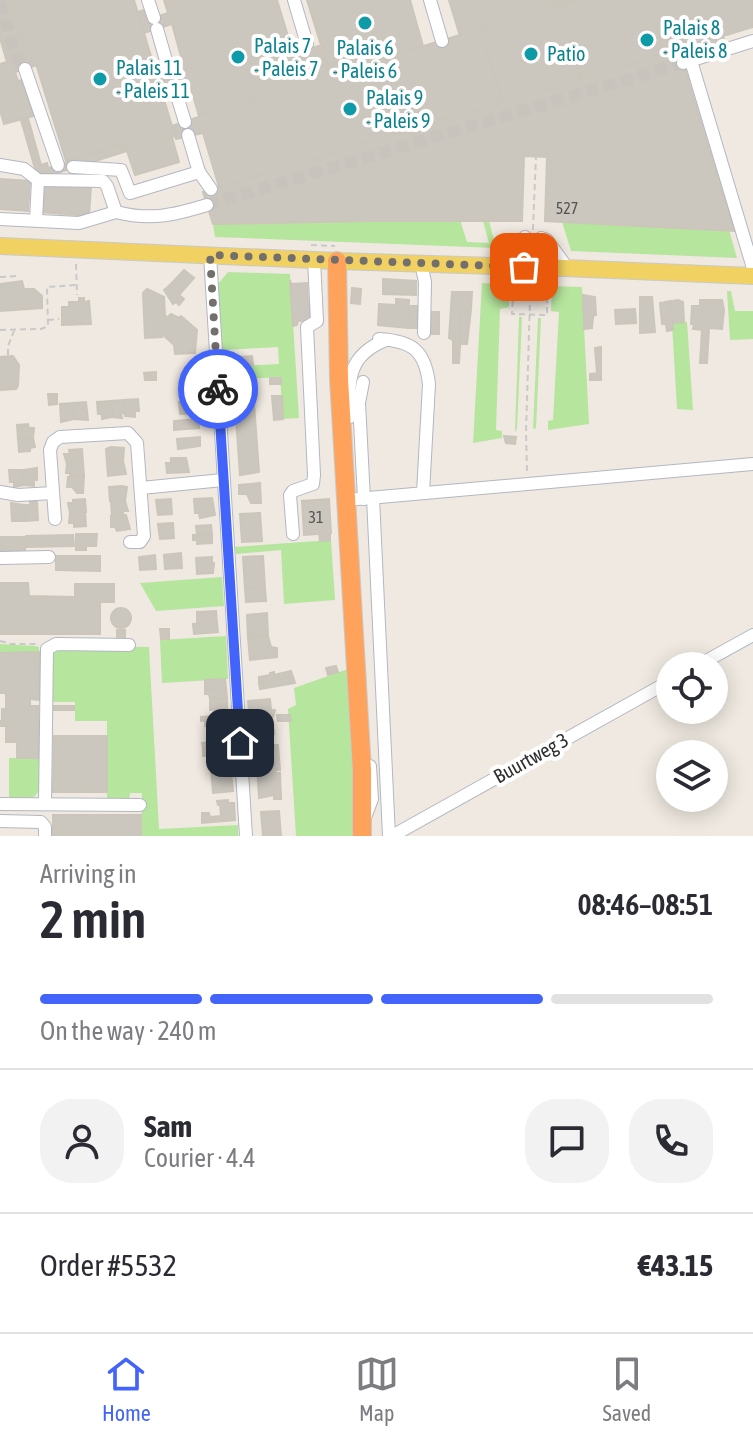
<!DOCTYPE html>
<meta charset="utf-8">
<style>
:root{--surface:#fff;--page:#f2f2f3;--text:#2b2b33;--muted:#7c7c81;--line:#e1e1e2;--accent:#4264fb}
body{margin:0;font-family:"Asap Condensed",sans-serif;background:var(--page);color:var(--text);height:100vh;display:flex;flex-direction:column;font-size:30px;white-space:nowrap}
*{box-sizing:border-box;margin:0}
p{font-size:26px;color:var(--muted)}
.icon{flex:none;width:44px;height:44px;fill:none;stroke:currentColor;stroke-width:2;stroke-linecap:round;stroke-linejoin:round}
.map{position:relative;height:836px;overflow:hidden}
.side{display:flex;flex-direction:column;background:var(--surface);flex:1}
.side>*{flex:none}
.buttons{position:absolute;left:656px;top:652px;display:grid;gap:16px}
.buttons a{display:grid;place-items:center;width:72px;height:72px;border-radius:50%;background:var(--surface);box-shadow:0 4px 20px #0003;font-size:40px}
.pin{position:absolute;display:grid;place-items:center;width:68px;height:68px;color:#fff;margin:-34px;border-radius:16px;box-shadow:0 4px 12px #0006}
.courier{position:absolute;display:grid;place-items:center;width:80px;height:80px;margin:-40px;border:6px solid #4264fb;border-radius:50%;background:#fff;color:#222;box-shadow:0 2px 10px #0007}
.overview em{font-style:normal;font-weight:600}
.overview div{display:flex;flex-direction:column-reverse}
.overview{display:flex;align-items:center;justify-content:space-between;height:136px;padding:0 40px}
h1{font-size:52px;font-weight:600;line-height:60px}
.bar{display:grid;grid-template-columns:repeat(4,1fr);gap:12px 8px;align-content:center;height:96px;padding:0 40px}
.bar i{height:10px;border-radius:6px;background:var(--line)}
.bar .selected{background:var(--accent)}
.bar p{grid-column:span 4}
.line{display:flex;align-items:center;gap:20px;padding:0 40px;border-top:2px solid var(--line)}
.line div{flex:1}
.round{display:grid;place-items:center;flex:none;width:84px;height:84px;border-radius:32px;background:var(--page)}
.tabs{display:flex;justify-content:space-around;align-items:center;height:112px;border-top:2px solid var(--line);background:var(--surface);font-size:22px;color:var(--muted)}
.tabs a{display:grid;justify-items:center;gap:4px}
.tabs .selected{color:var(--accent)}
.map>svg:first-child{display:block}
</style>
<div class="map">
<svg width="753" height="836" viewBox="0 0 753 836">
<rect width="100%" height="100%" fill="#efe9e1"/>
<g fill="#b6e59e">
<path d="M460,220L467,242L489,243L483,221H489L496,248L215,237L213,224Z"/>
<path d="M562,222L729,230L737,258L571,251Z"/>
<path d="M228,272L290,274L299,418L283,419L280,377L224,380V367L279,364L278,347L222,350L218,284Z"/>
<path d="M482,283L509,284V307L500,309L496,430L502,431V438L473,443Z"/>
<path d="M552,286L582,287L589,424L548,430V421L553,420L559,312L551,311Z"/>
<path d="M727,291H731L735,311H753V339L730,340Z"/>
<path d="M519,317H522L517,429L515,432Z"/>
<path d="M538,318H541L536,428L533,429Z"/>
<path d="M687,322L693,410L677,409L672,323Z"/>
<path d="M331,540L335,600L284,604L281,550L236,554L235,547Z"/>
<path d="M222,577L224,606L156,611L140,583Z"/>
<path d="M226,636L228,679L162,683L160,640Z"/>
<path d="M0,644L35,646L39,647V652L0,653Z"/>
<path d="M58,646L149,647L159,829L238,825V836H141L142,793H130L129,800H107V721H75V702H51V653Z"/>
<path d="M351,668L356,836H296L288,709L296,705L294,688Z"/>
<path d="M9,758H39V791L34,797L9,798Z"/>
</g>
<g fill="#cbc7bf" stroke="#cbc5ba" stroke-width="2">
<path d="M0,0H10L27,56L7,62L0,38Z"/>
<path d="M10,0H134L175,136L127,151L125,143L66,161L33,54L27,56Z"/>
<path d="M164,0H277L302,82L199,116L189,82L161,90L155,68L182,60L172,24L144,33L138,12L147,9L150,19L168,13Z"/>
<path d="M307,0H410L423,46L330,74Z"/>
<path d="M449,0H579L460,36Z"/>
<path d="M579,0H753V27L723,36L725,43L684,56L682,49L581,79L558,6Z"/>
<path d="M558,6L581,79L503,102L480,29Z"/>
<path d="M480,29L503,102L219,187L203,133L176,139L172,126L302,82L293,53L319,46L330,74Z"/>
<path d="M679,49L734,231L545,221L547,157L524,156L522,221H370L213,224L203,192Z"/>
<path d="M33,54L37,65L15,72L18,81L22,80L33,116L4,124L0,110V64Z"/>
<path d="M28,118L41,165L47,163L48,168L126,144L127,151L38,179L21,120Z"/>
<path d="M172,137L179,162L135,175L127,151Z"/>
<path d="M0,179L30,181L28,211L0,209Z"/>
<path d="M43,182L91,186L89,216L41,212Z"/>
<path d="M184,270L194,278L179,295L169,286Z"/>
<path d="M383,279L416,281V295L383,294Z"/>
<path d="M290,280L291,284L307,283L308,305H311V320L298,321L297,325L293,326Z"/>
<path d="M22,281L24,289H34L42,296V308L0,311V284Z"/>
<path d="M169,286L184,299L179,305L176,302L173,304L164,290Z"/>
<path d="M352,288L361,289L360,304L351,303Z"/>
<path d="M147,289L164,297L165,316L168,317L171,314L179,318L181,316L197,330L195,353L175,354L174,345L161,333L162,337L145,338L143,293Z"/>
<path d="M452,292H462L460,346H453V340L449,338Z"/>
<path d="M462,292H472L471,309H461Z"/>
<path d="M583,295L595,297L596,315L589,317V322L584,323Z"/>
<path d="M640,297H652L655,332L640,333Z"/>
<path d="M79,298H84V302L89,301L91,324L62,325V307H69V302H79Z"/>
<path d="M396,299L409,300L408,328L378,325L379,304L396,305Z"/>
<path d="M678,300L683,302L684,322L672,323L671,301Z"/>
<path d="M700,300H722L724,310L722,329L709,328L707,363H700L702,330L693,329L694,324H691L692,306H700Z"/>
<path d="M671,301L673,330L667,331L666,324H662L660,303Z"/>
<path d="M409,306H418L417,328H408Z"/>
<path d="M461,309H471L467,344H460Z"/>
<path d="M635,309L636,323L616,324L615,310Z"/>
<rect x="431" y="312" width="8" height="22"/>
<path d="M589,317H593L592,328L584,329V323L589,322Z"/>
<path d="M453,346H460L459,363H453Z"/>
<path d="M601,347V380H590V374L597,373L595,348Z"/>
<path d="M13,356L19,365L18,386L16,389L0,390V357Z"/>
<path d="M252,356L253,365L226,367V358Z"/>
<path d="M156,372V380H145L144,373Z"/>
<path d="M199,374L200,387L188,388L187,375Z"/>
<rect x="270" y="378" width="11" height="6"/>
<path d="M256,382L257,395L229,396L228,384Z"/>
<path d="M48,394H57V404L49,405Z"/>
<path d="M272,396H282L283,419L274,420Z"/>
<path d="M138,399L139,411H135V417L125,416L124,400Z"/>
<path d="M124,400L125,413L121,414L122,418L112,417L111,401Z"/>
<path d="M111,401L112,417L102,419V414H98L97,402Z"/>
<path d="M197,401L198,413L180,414L179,402Z"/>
<path d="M86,402L88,420L74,419L73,403Z"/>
<path d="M73,403L74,419L61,422L60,404Z"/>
<path d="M254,403L259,472L240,475L235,404Z"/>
<path d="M199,419V428L174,430V421Z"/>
<path d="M28,424L29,428H34L33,438L18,439L17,425Z"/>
<path d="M504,436L516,437L515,444L506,443Z"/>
<path d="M200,437V446L178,449L177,439Z"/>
<path d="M33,438L35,447L30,448V451L19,452L18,439Z"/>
<path d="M111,447L124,448L123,461L107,463L106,449Z"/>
<path d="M82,449L83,463L67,464L64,454H70L69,450Z"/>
<path d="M171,458H186L189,472L167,473L166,463H171Z"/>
<path d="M123,461L126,474L108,476L107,463Z"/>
<path d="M83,463L84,476L70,477V473H66L67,464Z"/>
<path d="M37,468V480H34V486L24,485L23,470Z"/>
<path d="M9,470H23L24,485L14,487V482H10Z"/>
<path d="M84,476L83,493H77L72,487H67L68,477Z"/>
<path d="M260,483L261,503H251L247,494H239V485Z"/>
<path d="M122,486L127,487L125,501H110L109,487Z"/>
<path d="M212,498L215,515L200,518L199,513H195L194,499Z"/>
<path d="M85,499L86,512L70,513L68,503H73V500Z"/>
<path d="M171,499L172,514L158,515L156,500Z"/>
<path d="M329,499L331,533L304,535L302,501Z"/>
<path d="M111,501H125L128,511H123V515L112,516Z"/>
<path d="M30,502H37L38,520L25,521L24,505H30Z"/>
<path d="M11,503L24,505L25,521H12Z"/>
<path d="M85,512L86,526L74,527V523H69L70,513Z"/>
<path d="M260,513L262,541L242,542L240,514Z"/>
<path d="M126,515L130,529L117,531L115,527H111V516Z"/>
<path d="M173,523L174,538L160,539L158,524Z"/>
<path d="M211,525L212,534L197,535L196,526Z"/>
<path d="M319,533H330V540L320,541Z"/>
<path d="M76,534H97L96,546H86V550H76Z"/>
<path d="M212,534V543L197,544V540H193V535Z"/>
<path d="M73,535L74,546L26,547V536Z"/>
<path d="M0,537H25V551L0,552Z"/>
<path d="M181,553L182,568L165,569L164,555Z"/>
<path d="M155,555L156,569L140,570L139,557Z"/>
<path d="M56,556H100V571L56,570Z"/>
<path d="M263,556L265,588L245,589L243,557Z"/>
<path d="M212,557V563H214L213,573L197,574L196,558Z"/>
<path d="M0,583H28L29,596L75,597V584H114V602H100V634H0Z"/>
<path d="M265,588L266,601L246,602L245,589Z"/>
<circle cx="121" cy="618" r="10"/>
<path d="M216,611L217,623L197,624V612Z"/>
<path d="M267,613L268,636L248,637L247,615Z"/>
<path d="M217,623L218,632L194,634L193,624Z"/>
<path d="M160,629H169V639H161Z"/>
<rect x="117" y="630" width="8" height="8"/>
<path d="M268,636L271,647L249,649L248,637Z"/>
<path d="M271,647L277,648V657L250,660L249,649Z"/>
<path d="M39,652V700L30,699V706H38V758H17V742H6V726H0V721H5L2,720V709H6V693H0V653Z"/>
<path d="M336,666L338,672L328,675L326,668Z"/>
<path d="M291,671L293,677L259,683V677L270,675V673L274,672V675Z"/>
<path d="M293,677L295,683L260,689L259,683Z"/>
<path d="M225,679L226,688L205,690V680Z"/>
<path d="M226,688L227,698L210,699L209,694H205V690Z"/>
<path d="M227,698V709L210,710V699Z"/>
<path d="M270,699L271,710L249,711L248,701Z"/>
<rect x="54" y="706" width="20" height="4"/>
<path d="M275,710L273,717L249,719V711Z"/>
<path d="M228,711V719L201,721V717L215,716L214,712Z"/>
<path d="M277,715H290L291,721H278Z"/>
<path d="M228,719L229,729L211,730V725L205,726V721Z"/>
<path d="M273,725L274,734L253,736V730H250V727Z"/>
<path d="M229,729V738L214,739L213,730Z"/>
<path d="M54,736H82V792H53Z"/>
<rect x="82" y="736" width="25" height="56"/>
<path d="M229,738L230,746L203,748L202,743L209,742V740Z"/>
<path d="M271,745H278L280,770H275L276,773H280L281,799H274V795L259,798L256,748L271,749Z"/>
<path d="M230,746V754L203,756V748Z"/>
<path d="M230,754V771H234L231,772L233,791L213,793L210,756Z"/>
<path d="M228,800V803H234L235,820L202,823V813H209L210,817L221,816L220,805H218L217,801Z"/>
<path d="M279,811L281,836H263L261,812Z"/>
<rect x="53" y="815" width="88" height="21"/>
</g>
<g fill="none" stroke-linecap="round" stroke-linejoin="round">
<g stroke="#c8c4bd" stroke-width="12" stroke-dasharray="12 6" stroke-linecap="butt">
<path d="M0,2L17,59L25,69"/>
<path d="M167,64L174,86"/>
<path d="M207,205L683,63"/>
</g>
<defs>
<g id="minor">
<path d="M148,0L154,18"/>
<path d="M294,0L307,44"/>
<path d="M430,0L442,41"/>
<path d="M157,29L167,64"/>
<path d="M691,61L753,268"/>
<path d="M683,63L753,41"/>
<path d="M25,69L58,165"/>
<path d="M174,86L185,122"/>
<path d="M0,165L24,169L38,180L103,181L107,186L116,212L79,223L0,219"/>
<path d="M73,167L121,170L130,193L199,172L188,135"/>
<path d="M199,172L211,189"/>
<path d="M116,212C151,221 174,215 207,205"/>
<path d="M36,220L38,180"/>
<path d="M541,238L547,240L568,269"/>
<path d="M210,255L246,836"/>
<path d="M421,263L425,282L424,333"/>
<path d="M497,265L525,237"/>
<path d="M379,339C412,341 425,350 429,384L423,493"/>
<path d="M363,382L359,403L364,499"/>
<path d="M350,417C348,379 348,355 386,340"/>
<path d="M141,488L223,480"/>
<path d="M0,492L18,495L53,493"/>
<path d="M373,498L389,836"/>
<path d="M346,500L753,464"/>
<path d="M55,519L50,450L53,442L60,437L128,433L137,443L144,536L140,542H130"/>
<path d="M293,534L290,495L293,491L313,484L314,475L307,327L317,321L314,260"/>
<path d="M0,558L49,557"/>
<path d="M697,666L753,635"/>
<path d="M0,804L140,805"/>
<path d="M45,804L47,649L56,644L129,645"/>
<path d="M366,815L372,799L370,766"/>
<path d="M0,821L41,822L45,827V836"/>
<path d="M392,836L670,681"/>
</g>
<g id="major">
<path d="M0,246L337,261L524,267"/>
<path d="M540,267L753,276"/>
</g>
<path id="highway" d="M337,261L339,379L362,770V836"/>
</defs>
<use href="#minor" stroke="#b4b7c1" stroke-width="14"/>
<use href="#major" stroke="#c9c9c9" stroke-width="18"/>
<use href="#highway" stroke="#c9c9c9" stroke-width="20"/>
<g stroke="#c9c9c9" stroke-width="2" stroke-dasharray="6 4" stroke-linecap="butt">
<path d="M311,245L335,246"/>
<path d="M76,264L77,295"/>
<path d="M0,277L17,276"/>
<path d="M514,281L512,314L547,315V281"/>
<path d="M48,320L59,319"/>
<path d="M0,330L41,329L48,326L47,287L77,285"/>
<path d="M8,355V346L14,331"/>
<path d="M527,471L526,432L530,300"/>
<path d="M0,641L11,644H38"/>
</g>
<use href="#minor" stroke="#fff" stroke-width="12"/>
<use href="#major" stroke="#f2d163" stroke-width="16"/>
<use href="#highway" stroke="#ffa35c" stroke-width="18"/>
<path stroke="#c9c9c9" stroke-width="2" stroke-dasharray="6 4" stroke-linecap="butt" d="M530,300L536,156"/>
</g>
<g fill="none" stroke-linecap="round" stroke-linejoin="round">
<path stroke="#726f6d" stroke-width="8" stroke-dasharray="0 14.4" d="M218,389L210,255L524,267"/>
<path stroke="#4264fb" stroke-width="10" d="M218,389L240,743"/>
</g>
<g fill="#0f9aa8" stroke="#fff" stroke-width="3">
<circle cx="365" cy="23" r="8"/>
<circle cx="647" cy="40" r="8"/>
<circle cx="531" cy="54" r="8"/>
<circle cx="238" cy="57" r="8"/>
<circle cx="100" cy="79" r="8"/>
<circle cx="350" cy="109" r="8"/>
</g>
<g text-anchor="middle" stroke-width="8" stroke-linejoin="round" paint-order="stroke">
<g font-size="16" fill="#555452">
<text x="567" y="214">527</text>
<text x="316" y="523">31</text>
</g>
<g font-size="20" fill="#0d838f" stroke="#fff" text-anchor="start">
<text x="663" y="35">Palais 8<tspan x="663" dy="23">- Paleis 8</tspan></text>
<text x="254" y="53">Palais 7<tspan x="254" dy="23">- Paleis 7</tspan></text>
<text x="365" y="55" text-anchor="middle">Palais 6<tspan x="365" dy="23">- Paleis 6</tspan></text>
<text x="547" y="61">Patio</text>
<text x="116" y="75">Palais 11<tspan x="116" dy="23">- Paleis 11</tspan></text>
<text x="366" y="105">Palais 9<tspan x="366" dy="23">- Paleis 9</tspan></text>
</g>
<g font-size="20" fill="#2e2e2e" stroke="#fff">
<text transform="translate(531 758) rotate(-29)" y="7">Buurtweg 3</text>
</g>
</g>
</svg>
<div class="buttons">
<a><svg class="icon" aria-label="locate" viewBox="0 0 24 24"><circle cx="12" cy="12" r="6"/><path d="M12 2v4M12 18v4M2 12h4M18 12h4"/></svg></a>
<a><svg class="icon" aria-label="layers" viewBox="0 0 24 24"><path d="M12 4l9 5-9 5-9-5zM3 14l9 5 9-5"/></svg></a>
</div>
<div class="pin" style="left:524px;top:267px;background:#ea580c"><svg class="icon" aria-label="bag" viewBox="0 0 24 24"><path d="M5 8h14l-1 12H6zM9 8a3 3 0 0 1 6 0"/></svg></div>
<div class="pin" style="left:240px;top:743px;background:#1f2937"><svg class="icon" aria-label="home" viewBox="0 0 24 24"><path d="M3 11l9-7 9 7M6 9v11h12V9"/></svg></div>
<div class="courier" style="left:218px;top:389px"><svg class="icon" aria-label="bike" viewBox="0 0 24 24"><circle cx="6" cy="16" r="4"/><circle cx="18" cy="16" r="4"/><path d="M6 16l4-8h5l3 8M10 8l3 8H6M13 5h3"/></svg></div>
</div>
<section class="side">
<div class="overview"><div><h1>2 min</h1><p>Arriving in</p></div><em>08:46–08:51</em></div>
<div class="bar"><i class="selected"></i><i class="selected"></i><i class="selected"></i><i></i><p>On the way · 240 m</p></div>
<div class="line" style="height:144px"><a class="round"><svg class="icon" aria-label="person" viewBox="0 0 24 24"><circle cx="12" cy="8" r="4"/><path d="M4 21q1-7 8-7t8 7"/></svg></a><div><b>Sam</b><p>Courier · 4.4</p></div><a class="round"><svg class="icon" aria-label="chat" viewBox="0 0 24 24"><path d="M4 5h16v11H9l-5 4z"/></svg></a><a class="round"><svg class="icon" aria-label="phone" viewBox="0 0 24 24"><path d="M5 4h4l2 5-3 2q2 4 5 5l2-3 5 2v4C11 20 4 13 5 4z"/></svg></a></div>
<div class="line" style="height:104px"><div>Order #5532</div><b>€43.15</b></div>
</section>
<nav class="tabs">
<a class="selected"><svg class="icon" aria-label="home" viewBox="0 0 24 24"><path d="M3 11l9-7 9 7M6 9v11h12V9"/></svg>Home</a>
<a><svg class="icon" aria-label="map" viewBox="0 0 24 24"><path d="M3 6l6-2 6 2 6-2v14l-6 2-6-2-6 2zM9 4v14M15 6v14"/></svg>Map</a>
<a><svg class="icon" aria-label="saved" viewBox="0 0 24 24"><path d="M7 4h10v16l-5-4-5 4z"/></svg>Saved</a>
</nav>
